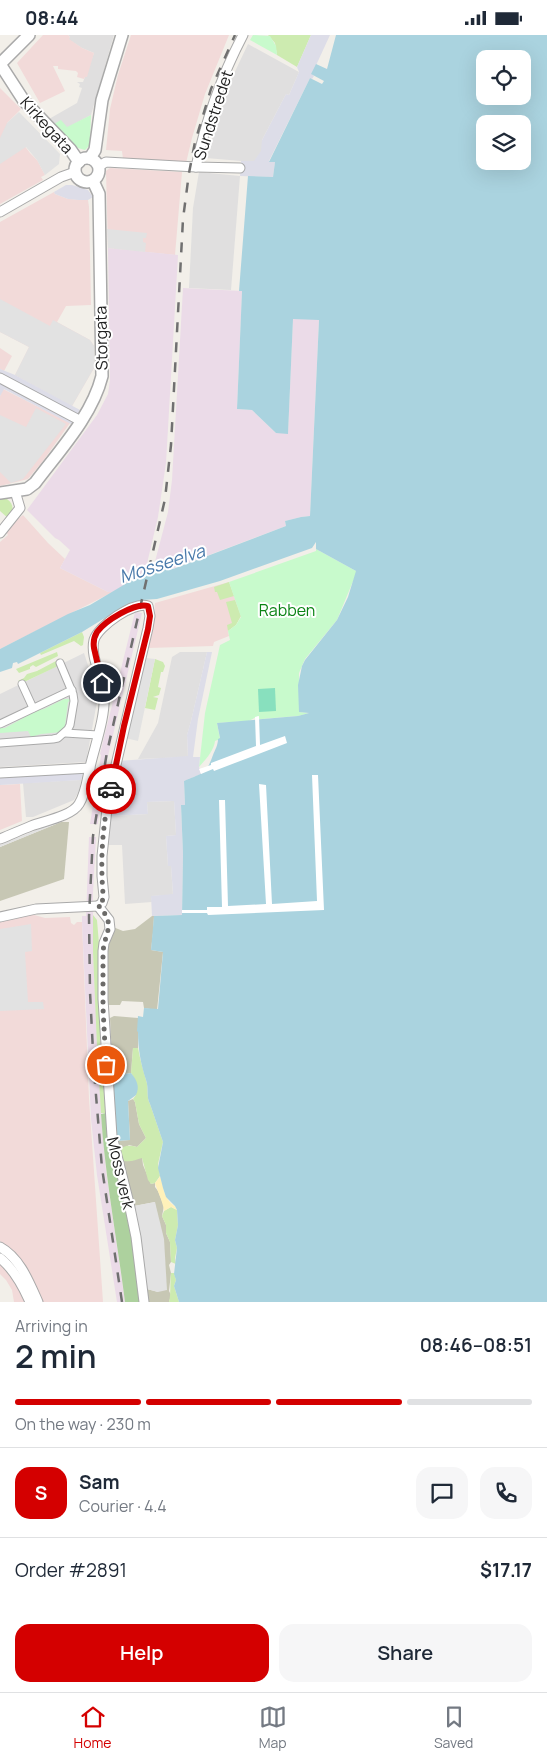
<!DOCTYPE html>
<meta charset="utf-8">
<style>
:root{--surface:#fff;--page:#f6f6f7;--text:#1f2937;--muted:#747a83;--line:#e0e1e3;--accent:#d40000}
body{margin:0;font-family:Manrope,sans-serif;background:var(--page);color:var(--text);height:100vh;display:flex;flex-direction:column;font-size:19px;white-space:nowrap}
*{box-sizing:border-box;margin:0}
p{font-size:16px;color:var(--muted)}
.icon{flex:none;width:28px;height:28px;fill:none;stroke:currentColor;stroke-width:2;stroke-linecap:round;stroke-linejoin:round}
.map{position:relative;height:1267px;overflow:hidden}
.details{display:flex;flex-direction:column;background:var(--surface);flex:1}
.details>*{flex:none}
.fabs{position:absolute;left:476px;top:15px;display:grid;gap:10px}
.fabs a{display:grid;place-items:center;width:55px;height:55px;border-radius:10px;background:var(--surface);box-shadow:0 5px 20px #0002;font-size:25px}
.pin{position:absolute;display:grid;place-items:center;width:42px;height:42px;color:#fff;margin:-21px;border:2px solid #fff;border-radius:50%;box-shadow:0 1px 5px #0007}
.courier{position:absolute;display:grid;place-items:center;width:50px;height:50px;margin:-25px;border:4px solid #d40000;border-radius:50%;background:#fff;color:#222;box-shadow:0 1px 6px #0007}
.summary em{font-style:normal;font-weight:600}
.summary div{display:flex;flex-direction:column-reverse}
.summary{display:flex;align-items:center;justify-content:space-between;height:85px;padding:0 15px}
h1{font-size:32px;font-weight:600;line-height:38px}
.bar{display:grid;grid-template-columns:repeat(4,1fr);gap:8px 5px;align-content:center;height:60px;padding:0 15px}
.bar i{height:6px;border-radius:4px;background:var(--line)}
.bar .current{background:var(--accent)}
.bar p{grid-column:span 4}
.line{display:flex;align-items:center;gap:12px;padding:0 15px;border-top:1px solid var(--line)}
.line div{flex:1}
.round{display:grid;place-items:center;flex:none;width:52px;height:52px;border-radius:15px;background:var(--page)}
.button{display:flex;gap:10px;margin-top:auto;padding:10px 15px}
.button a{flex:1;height:58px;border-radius:15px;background:var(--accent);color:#fff;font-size:20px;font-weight:600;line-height:58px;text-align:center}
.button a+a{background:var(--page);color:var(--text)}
.status{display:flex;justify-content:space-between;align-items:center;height:35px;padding:0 25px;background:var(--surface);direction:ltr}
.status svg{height:14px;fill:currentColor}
.tabs{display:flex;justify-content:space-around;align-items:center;height:70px;border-top:1px solid var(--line);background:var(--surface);font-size:14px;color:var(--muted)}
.tabs a{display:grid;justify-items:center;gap:2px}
.tabs .current{color:var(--accent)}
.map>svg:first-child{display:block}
</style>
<div class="status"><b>08:44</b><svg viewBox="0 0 49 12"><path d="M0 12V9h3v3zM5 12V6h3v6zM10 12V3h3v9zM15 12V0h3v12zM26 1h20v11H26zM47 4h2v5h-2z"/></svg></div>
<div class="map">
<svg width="547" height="1267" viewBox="0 0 547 1267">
<rect width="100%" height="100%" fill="#f2efe9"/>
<g fill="#e0dfdf">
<path d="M68,0H114L91,80L67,93L54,89L49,84L77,68L82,53L79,52L80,49L77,47H83L94,18L82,13L68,4L70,2Z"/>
<path d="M248,9L299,37L289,60L286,59L262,105V116L257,125L254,127L241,126L206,123L231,45Z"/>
<path d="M199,137L240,141L231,255L189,253L193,173Z"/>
<path d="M180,617H207L191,686L187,700L188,722L138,724L158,688L172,622Z"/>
<path d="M84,618L98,661L86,727L0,732V659Z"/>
<path d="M81,745L79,756L74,765L33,782H26L23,748Z"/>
<path d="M174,766L176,800L166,801L168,831H171L173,860L151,861L152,867L125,869L122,810H108L111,781L148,779L147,767Z"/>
</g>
<g fill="#f2dad9">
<path d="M43,0H68L70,2L69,4L82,13L94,18L87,42H85L84,44L77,42L78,38L76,36L58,34V31H53L65,56L40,68L17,28Z"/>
<path d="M131,0H229L205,59L192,103L186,128L123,124L122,116L106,115L110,74L118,40Z"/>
<path d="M0,53L21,74L7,88L30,118L37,125L45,140L41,142L43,145L0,169Z"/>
<path d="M110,133L182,137L175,220L108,213L106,136Z"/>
<path d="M54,157L55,159L68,164L88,165L89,172L91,270L66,271L57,287L90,305L94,311V333L72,371L15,340L29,312L0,297V187Z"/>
<path d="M0,313L12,321L4,336L0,334Z"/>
<path d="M3,354L70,388L43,426L28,444L0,451V361Z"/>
<path d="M23,480L48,508L65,524L60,533L108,557H113L0,614V507L8,500L6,497L12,491V489Z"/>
<path d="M229,547L241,581L228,596L229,601L214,607L213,611L148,613L154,582L155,568Z"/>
<path d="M20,749L22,786L0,795V750Z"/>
<path d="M31,879L45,883L70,882L71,888L74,890L77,887H82L89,1064L103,1267H14L12,1255L6,1245L0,1239V1217L4,1209L0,1206V887Z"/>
</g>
<g fill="#ebdbe8">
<path d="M108,213L178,220L166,428L158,482L144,541L132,545L113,557H108L60,533L70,515L59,505L55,503L27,475L97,380L108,359L110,345Z"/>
<path d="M183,253L242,256L237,374L252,375L276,398H288L293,283L319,284L310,481L301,482L285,486L286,491L172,534L168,532L152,538L168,477L172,445Z"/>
<path d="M135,577L142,578L108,721L98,787V789H90L101,720L100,719Z"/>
<path d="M89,802H96L93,858V917L102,1090L106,1136L125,1267H117L97,1140L91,1084L82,887V881H86Z"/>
</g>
<g fill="#c7c7b4">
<path d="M61,787H69L64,844L0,866V812Z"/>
<path d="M152,881H154L153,898L151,915L163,917L157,975L144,973L143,967L122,966L120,970H107L105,921L113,892L123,896L135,894Z"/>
<path d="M114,981L138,983V1013H133L131,1038L113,1041L110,983Z"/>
<path d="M133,1064L135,1067L139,1089L146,1103L137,1112L129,1110L119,1117L117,1106L130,1105L128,1066Z"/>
<path d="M142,1122L143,1130L151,1149L155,1148V1152L158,1156L164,1171L162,1181L166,1190V1198L170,1207L171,1227L169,1230L171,1238L169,1256L171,1260L169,1267H149L147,1254L158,1257L155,1167L134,1171L121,1125L130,1126Z"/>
</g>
<g fill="#cdebb0">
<path d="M268,0H311L297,32L277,20L275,8Z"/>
<path d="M0,464H7C15,470 13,476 9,484L0,476Z"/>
<path d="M229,547L234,561L220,565L217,557H215L214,552Z"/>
<path d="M235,565L241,581L236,590L228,596L227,590L232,588L226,567Z"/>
<path d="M82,597L84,602L83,610L81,611L74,606L41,620L40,618Z"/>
<path d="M57,617L58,621L36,632L33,630L30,632V634L19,638L16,634Z"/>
<path d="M155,624L163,627L165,631L163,637H161L158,652L161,653L159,660L153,662L158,663L155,675L145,673Z"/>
<path d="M56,626L58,631L22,648L18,646L24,643L27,639L37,636Z"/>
<path d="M93,880L97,885L100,921V1011H97L93,917Z"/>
<path d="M133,1013H138C140,1024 143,1035 146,1045C149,1053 146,1062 150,1069L163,1107L158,1129L160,1141L155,1148L151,1149L148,1145L142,1123C135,1125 129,1128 121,1125L119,1117C123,1110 129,1110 137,1112L146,1103L139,1089L135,1067L133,1064L136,1060L133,1041L131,1038Z"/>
<path d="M101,1027L106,1078H101L98,1028Z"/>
<path d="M171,1172L177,1175L178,1190L175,1205L177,1213L175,1223L176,1229L171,1227L170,1207L166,1198V1190L162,1181L164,1176Z"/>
<path d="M171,1238H174L176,1245L174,1251L179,1267H169C171,1261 170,1246 171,1238Z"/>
</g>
<path fill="#add19e" d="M106,1078L112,1122L124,1160L132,1198L140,1267H125C117,1204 105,1142 101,1079Z"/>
<path fill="#fff1ba" d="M160,1141C163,1149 163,1159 169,1166C172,1170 175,1170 177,1175L171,1172L164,1176C164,1169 155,1150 155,1148C156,1146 159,1144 160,1141Z"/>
<g fill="#c8facc">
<path d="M253,0L270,1L276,11L277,20L250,5Z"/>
<path d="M91,80L90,110L85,115L78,113L54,89L61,85L67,92Z"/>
<path d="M316,514L356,536V539L337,585L305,624L299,638V677L309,678L298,681L262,684H259L258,681L249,686L217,688L220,704L215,706C214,716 205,725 199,732L205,678L220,610L230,605L228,596L236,590L241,582L229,547L316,516Z"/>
<path d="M64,664H69L71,666L68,667L65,691L61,697L41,699L31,702L28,696L0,698V693H5L38,675L44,674Z"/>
</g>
<path fill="#88e0be" d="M275,653L276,676L259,677L258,654Z"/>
<g fill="#e2e2e2">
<path d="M19,77L60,119L59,129L45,140L37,125L26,112L0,129V103L7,88Z"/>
<path d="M107,194L147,198L146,203H143V207L146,208L145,217L108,213Z"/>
<path d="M0,264L50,291L53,285L90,305L94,311V333L72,371L15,340L29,312L0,297Z"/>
<path d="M36,373L66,389L23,444L11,448L0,437V380L26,392Z"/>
<path d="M146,623L155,624L138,706L125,703Z"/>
<path d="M61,785V787L0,812V810Z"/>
<path d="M31,889L32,916L25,917L28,967H43L44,974L0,976V894Z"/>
<path d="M155,1167L164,1204L167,1255L158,1257L147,1254L134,1171Z"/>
</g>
<g fill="#dddde8">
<path d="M311,0H330L312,39L314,41L312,44L310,43L269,126L275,127L273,142L240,141L241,126H254L261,116L262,105L286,59L289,60L299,37L297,32Z"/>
<path d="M66,150H72L88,155L93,162L88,165H79L68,164L55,159L54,157Z"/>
<path d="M0,334L15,340L80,375L71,389L4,354L0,361Z"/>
<path d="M207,617H212L198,684L193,722H200L199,732L201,739L184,746L185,770L181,771L183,819L182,880L152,881L151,861L173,859L171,831H168L166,801L176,800L174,766L147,767L148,779L111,781L118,726L188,721L187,700L191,686Z"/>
<path d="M84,736L81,745L0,750V741Z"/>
</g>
<g fill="#aad3df" fill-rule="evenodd">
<path d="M336,0H547V1267H179L174,1251L176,1245L174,1239L177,1213L175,1205L178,1190L177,1175L175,1171L166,1162L163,1153L158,1133L163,1107L150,1069C146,1062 149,1053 146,1045C141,1030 138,1014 138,997L137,996L138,981L143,982L144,973L158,974L163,917L151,915L154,881L182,880L183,819L181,770H185L184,746C202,738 206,740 213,720C215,715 218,710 218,704L220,703L217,688L298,681L309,678L299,677L298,650L302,631L305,625L337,585L348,562L356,536L316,514V507L312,513L220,546L157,564L142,565L126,570L82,597L18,629L17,627L13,628L12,633L0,637V614L68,579L90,570L132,545L168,532L173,534L286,491L285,486L301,482L310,481L319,285L293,284L288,399L276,398L252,375L237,374L242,256H239L248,141L273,142L275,127H269L310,43L322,49L324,46L311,39L316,29L327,34ZM485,24H522V61H485ZM485,89H522V126H485Z"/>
<path d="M131,1038C137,1045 140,1052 136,1060L128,1066L130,1105L117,1106L113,1041Z"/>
</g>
<g fill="#fff">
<path d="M259,681L260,710L285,701L287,708L214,736L213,734L201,739L199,734L211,730V728L256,711L255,682Z"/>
<path d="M312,740H318L324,875L208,880L207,878H182V875H207V872H222L219,765H225L228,871L266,869L259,749L266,750L272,869L317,866Z"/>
</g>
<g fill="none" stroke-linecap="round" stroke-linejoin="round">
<defs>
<g id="pedestrian">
<path d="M22,649L33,673"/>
<path d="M0,689L72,655"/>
<path d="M65,698L98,700"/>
<path d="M0,708L53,704L58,703L68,694L70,690L74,666L73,659L60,628"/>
</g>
<g id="minor">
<path d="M99,131L106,127L196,132L240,133"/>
<path d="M196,132C206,84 220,44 243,0"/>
<path d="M0,177L61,142L75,137"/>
<path d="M0,343L81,386"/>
<path d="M0,498L20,473L15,456"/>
<path d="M0,738L90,733"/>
<path d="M0,804C10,800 21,795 31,791C44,786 72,781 79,769C86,758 87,744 90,732C95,710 106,681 104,658C102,641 90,622 94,605C98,591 134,566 148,571L150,581L148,593L108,764L102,821V841L104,862L102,868L98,871L109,885L110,894L104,908L103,916V964L112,1101L129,1168L136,1202L144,1267"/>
<path d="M0,882L36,874L98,871"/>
<path d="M0,1212C20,1223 29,1247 38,1267"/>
<path d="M0,1223C14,1234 23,1251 30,1267"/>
</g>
<g id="tertiary">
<path d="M0,29L24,66L70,114L79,127"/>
<path d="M0,29L29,0"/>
<circle cx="87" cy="135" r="12"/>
<path d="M90,123L95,115L102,65L122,0"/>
<path d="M0,458L27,454L35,448C59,416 92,381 102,341L99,159L93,146"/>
</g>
</defs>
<use href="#pedestrian" stroke="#a9a9a9" stroke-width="9"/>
<use href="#minor" stroke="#a9a9a9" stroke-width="11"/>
<use href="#tertiary" stroke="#a9a9a9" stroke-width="14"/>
<use href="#pedestrian" stroke="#fff" stroke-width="7"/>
<use href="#minor" stroke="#fff" stroke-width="9"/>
<use href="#tertiary" stroke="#fff" stroke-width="11"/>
<path stroke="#707070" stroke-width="2.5" stroke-dasharray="10 10" stroke-linecap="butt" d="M122,1267L102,1133L94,1036L90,957L89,881L93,801L107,717L165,464L171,410L183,184L189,138L195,107L211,54L235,0"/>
</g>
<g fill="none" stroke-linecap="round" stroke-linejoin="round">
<path stroke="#6b6a68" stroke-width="5" stroke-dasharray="0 9" d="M106,1030L103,973V916C106,894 116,890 98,870L102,868C104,859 102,850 102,841C101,812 104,781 111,754"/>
<path stroke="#d40000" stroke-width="6" d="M102,648L94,613C93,607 94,602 97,597C105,586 135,567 148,571L150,581L148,594L124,691L111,754"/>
</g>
<g text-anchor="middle" stroke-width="4" stroke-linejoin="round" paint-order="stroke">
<g font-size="16" fill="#222" stroke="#fff">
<text transform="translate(213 80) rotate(-72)" y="6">Sundstredet</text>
<text transform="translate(47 90) rotate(48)" y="6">Kirkegata</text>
<text transform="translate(101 303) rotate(-91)" y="6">Storgata</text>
<text transform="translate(121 1138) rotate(77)" y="6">Moss verk</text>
</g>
<g font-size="16" fill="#0c8416" stroke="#fff">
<text x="287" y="581">Rabben</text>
</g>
<g font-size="18" font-style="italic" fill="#4a7aab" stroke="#fff">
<text transform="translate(162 529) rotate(-18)" y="6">Mosseelva</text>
</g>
</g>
</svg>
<div class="fabs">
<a><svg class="icon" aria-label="locate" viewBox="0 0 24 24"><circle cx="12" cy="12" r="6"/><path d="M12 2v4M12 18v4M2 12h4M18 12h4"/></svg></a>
<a><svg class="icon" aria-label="layers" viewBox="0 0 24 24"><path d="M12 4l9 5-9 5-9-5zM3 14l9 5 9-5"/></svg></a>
</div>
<div class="pin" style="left:106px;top:1030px;background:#ea580c"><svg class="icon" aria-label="bag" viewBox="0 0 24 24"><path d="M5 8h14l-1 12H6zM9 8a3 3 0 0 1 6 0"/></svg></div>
<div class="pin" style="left:102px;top:648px;background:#1f2937"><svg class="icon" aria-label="home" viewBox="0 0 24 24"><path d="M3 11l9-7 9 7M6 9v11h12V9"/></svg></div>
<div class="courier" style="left:111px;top:754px"><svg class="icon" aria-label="car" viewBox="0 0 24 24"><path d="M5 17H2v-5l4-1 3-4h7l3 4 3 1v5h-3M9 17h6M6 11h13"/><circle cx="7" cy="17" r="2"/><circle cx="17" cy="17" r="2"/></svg></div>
</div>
<section class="details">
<div class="summary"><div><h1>2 min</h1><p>Arriving in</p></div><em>08:46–08:51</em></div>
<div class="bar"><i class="current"></i><i class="current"></i><i class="current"></i><i></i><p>On the way · 230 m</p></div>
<div class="line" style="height:90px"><b class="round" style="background:var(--accent);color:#fff">S</b><div><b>Sam</b><p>Courier · 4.4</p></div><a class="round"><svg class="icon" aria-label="chat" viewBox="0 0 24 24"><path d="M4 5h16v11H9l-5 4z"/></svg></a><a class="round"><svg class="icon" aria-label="phone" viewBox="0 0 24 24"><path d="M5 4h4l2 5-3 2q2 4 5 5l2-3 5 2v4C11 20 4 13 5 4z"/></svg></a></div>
<div class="line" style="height:65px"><div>Order #2891</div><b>$17.17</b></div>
<div class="button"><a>Help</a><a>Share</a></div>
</section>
<nav class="tabs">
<a class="current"><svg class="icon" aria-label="home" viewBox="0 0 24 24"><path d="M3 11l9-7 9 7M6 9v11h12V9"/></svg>Home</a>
<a><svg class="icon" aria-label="map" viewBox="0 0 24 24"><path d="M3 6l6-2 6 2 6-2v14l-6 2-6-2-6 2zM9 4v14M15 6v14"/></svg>Map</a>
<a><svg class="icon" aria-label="saved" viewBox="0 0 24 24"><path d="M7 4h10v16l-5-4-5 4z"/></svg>Saved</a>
</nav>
